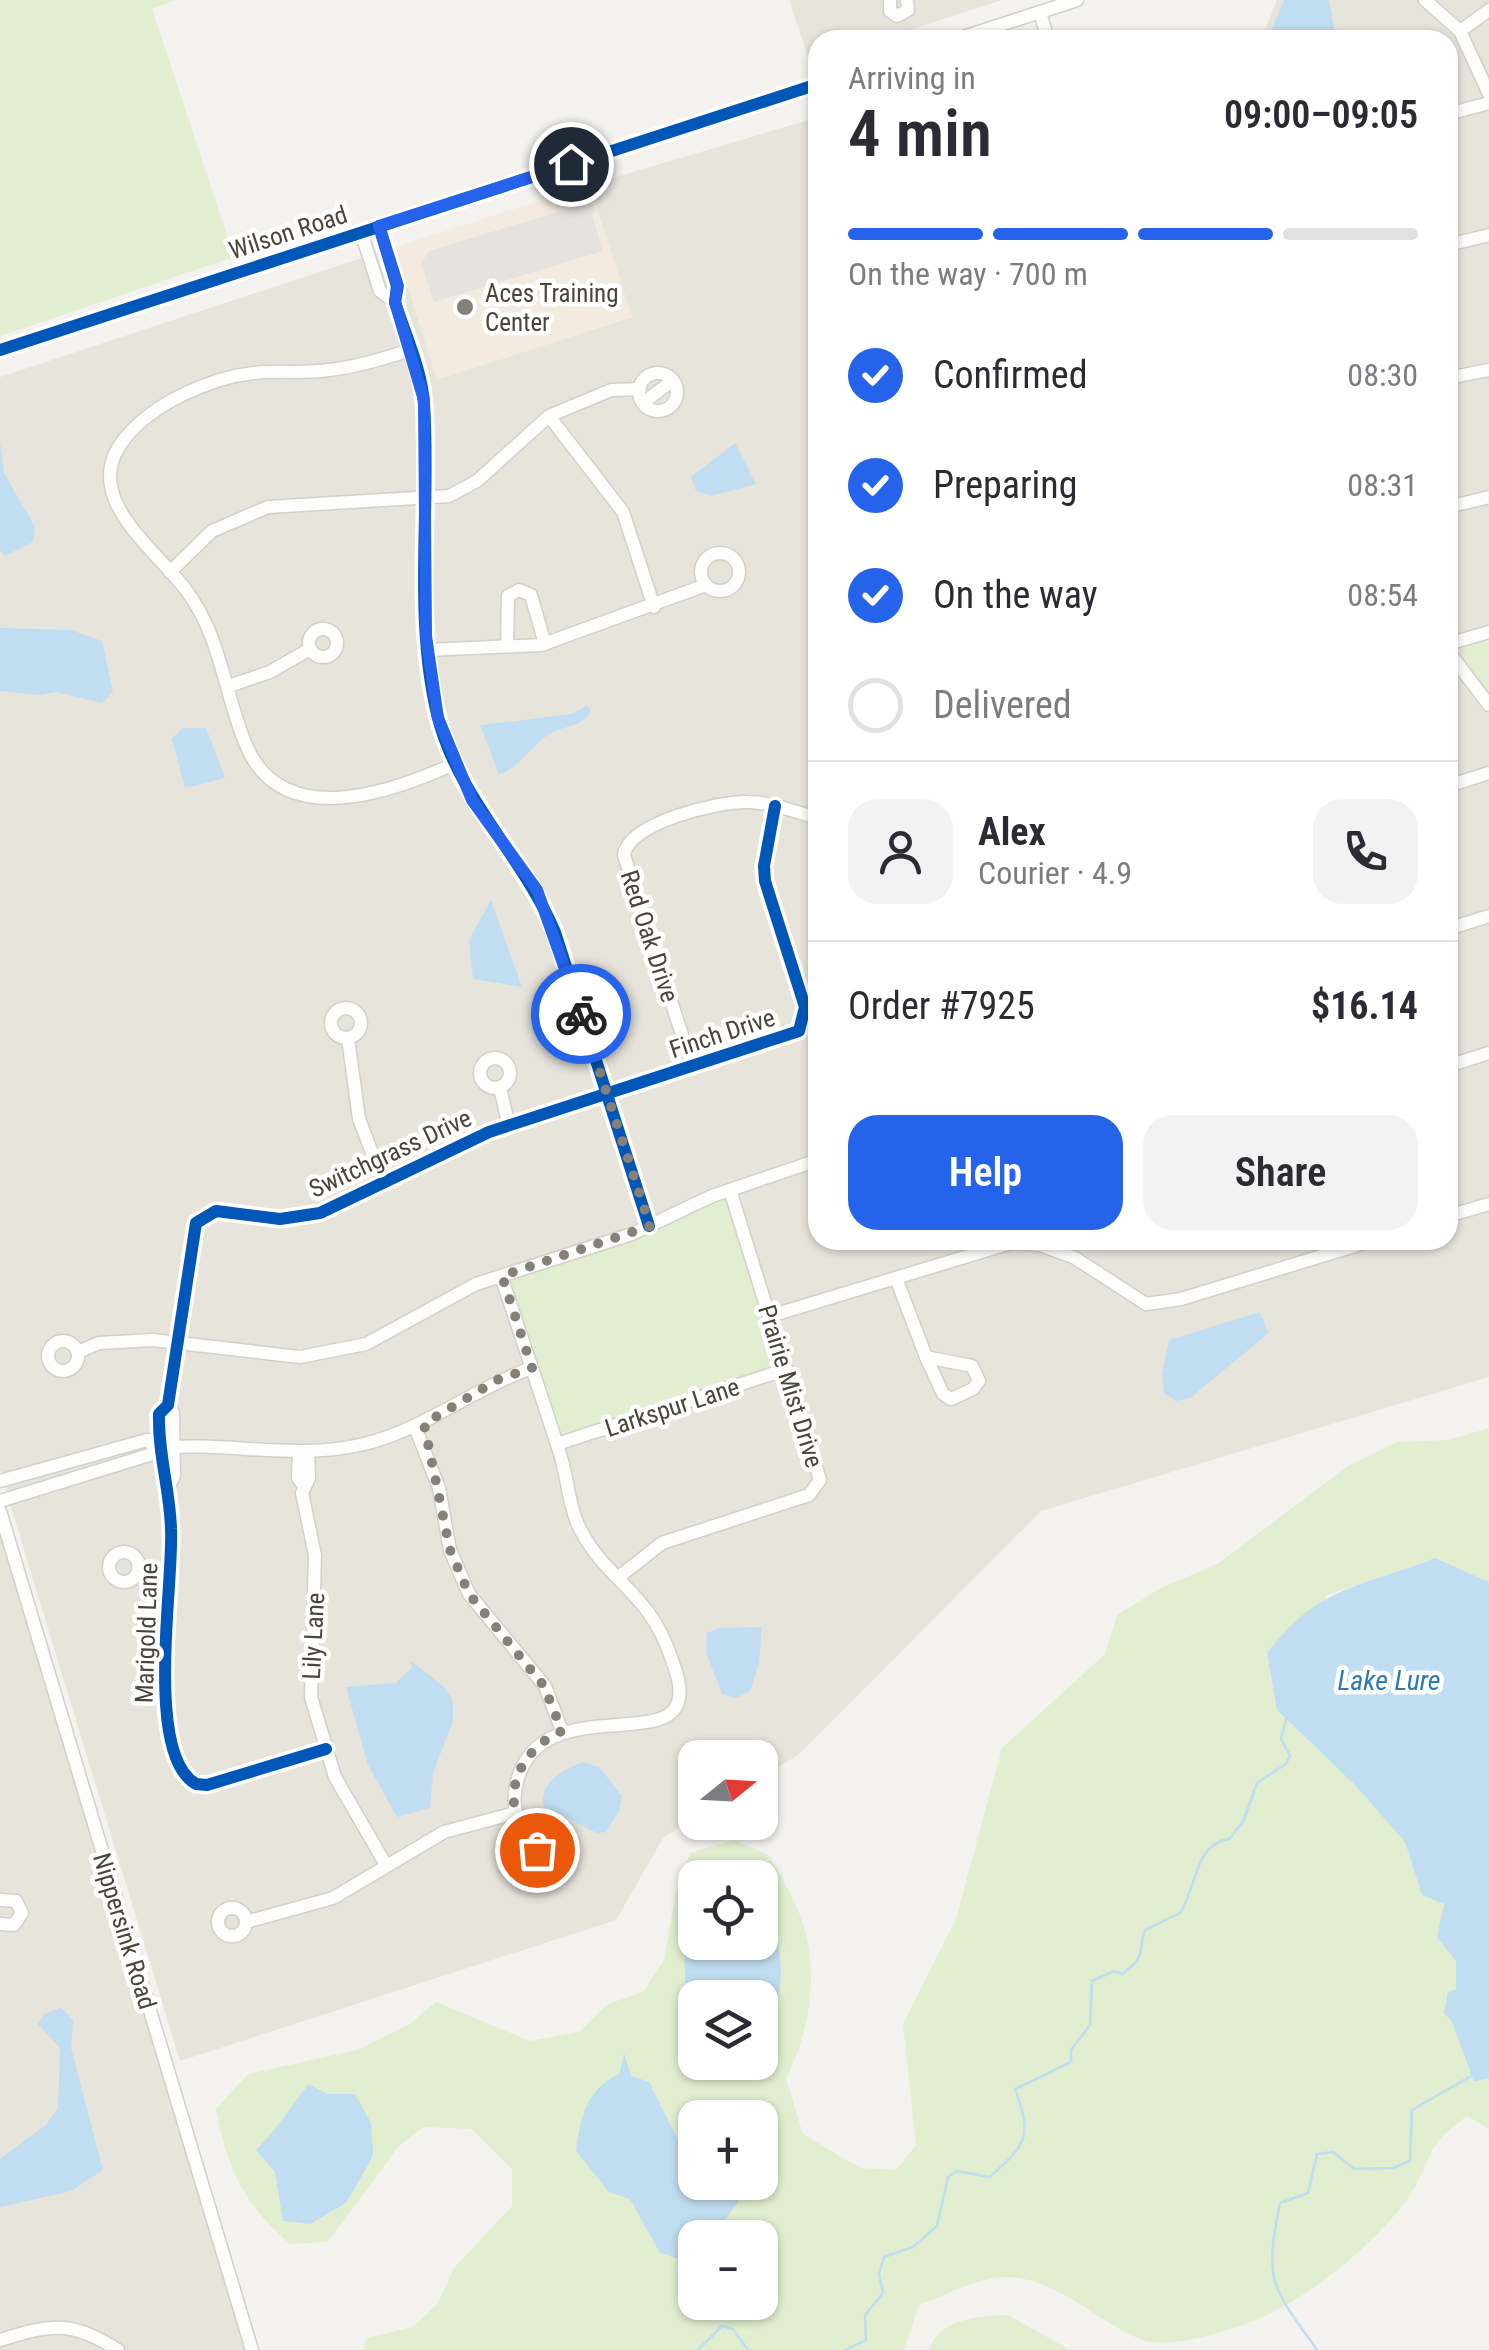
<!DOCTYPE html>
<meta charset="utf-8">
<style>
:root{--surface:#fff;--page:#f2f2f3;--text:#2b2b33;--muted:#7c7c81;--line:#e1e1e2;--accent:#2563eb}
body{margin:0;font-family:"Roboto Condensed",sans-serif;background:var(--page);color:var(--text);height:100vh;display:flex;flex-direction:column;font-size:38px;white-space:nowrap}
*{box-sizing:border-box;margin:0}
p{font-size:32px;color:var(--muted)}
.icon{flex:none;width:55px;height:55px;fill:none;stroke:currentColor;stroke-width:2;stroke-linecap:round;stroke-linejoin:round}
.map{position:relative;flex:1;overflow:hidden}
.sheet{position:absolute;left:808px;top:30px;width:650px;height:1220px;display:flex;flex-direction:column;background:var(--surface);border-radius:30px;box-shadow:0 2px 8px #0004}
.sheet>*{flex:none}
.needle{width:65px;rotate:72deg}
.fabs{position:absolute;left:678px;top:1740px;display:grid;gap:20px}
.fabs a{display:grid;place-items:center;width:100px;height:100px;border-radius:20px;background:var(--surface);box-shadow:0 2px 8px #0004;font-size:50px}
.pin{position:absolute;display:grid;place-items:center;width:85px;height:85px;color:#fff;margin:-42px;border:5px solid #fff;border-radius:50%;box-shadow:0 2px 10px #0007}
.courier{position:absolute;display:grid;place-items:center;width:100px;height:100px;margin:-50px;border:8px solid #2563eb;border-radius:50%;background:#fff;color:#222;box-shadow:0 2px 12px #0007}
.headline em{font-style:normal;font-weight:600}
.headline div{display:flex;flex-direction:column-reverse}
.headline{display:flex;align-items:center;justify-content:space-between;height:170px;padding:0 40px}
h1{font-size:65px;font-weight:600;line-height:75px}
.bar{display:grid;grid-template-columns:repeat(4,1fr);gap:15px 10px;align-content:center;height:120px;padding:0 40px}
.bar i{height:12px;border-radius:8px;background:var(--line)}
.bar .on{background:var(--accent)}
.bar p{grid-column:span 4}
.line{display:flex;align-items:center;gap:25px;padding:0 40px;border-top:2px solid var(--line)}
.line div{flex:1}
.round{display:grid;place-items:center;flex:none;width:105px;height:105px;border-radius:30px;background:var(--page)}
ol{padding:0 40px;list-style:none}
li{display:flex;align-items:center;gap:30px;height:110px}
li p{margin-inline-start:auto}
li .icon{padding:10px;border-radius:50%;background:var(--accent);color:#fff;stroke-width:4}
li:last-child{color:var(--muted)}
li i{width:55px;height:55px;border:5px solid var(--line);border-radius:50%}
.button{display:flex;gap:20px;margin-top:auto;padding:20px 40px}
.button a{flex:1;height:115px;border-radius:30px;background:var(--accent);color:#fff;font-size:40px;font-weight:600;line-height:115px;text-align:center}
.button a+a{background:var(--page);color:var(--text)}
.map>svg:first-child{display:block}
</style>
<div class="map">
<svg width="1489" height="2350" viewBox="0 0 1489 2350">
<rect width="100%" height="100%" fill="#f4f2ee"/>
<g fill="#e7e4dc">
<path d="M789,0H1002L879,40H818L817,60L810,63Z"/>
<path d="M1277,0H1489V1377L1041,1511L798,1755L760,1778V1758H695V1818L663,1838L616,1920L180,2061L0,1471V377L395,247L438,379L632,317L589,185L812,119L818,137V1240H1448V40H1261Z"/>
<path d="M0,1520L252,2350H0Z"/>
</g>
<path fill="#f3ebdf" d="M589,185L632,317L437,380L395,247Z"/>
<g fill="#e1eecf" fill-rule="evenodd">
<path d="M0,0H176L152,9L234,257L0,336Z"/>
<path d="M1489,638V690L1462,654L1467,645Z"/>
<path d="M726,1196L780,1365L559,1437L509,1279L652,1233Z"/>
<path d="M1489,1428V1582L1434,1559L1327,1595L1277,1710L1354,1784L1405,1842L1422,1895L1445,1904L1437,1937L1457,1961L1456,1990L1448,1992L1452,2022L1474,2082L1489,2078V2129L1467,2116C1426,2147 1437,2146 1415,2187C1389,2233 1315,2293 1267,2315C1238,2329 1172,2350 1142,2340C1095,2321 1059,2278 1005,2277C978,2277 944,2296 919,2305L904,2350H363L367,2338L413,2327L438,2303L454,2268L512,2206V2169L472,2129L423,2127L398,2147L328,2242L290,2244C244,2204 227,2169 216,2109L248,2074L357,2050L408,2025L436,2002L530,2041L579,2032L608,2004L643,1992L664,1960L675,1896L690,1853L734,1840L769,1855C780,1875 794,1897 801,1918C820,1970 810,2032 786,2079L803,2134L860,2168L896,2170L916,2145L903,2024L956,1919L1002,1748L1105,1654L1117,1615L1159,1589L1219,1563L1348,1466L1397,1442L1449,1440ZM695,1878H760V1942H695ZM695,1998H760V2062H695ZM695,2118H760V2182H695ZM695,2238H760V2302H695Z"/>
<path d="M1008,2315L1070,2350H929C938,2318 981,2316 1008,2315Z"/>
</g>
<path fill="#e6e3df" d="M593,201L596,211L592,215L603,251L434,302L421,264L429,251Z"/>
<g fill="#c0ddf1">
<path d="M1284,0H1329L1336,40H1267Z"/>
<path d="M0,442L4,473L35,527L33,542L5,556L0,550Z"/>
<path d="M735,443L756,484L711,496L696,491L691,477Z"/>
<path d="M0,628L71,630L102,641L113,692L102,703L56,692L39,695L0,691Z"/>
<path d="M587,705L591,711C582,728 564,725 549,734C530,747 521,766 499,775L480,725L572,714Z"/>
<path d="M182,728H206L225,778L185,788L172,739Z"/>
<path d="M491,900L522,987L473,979L469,940Z"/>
<path d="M1260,1312L1268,1332L1264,1337L1190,1398L1176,1401L1164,1393L1162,1374L1169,1340Z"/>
<path d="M1435,1558L1489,1582V2078L1474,2082L1452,2022L1444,2013L1448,1992L1456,1989V1961L1437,1937L1444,1904L1422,1895L1405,1842L1354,1784L1277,1710L1267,1653C1320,1585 1359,1588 1435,1558Z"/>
<path d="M762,1627L759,1663L750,1691L736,1698L722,1694L706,1652L707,1633L720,1628Z"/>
<path d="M410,1660L444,1687L453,1701V1721L433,1773L430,1808L397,1817L368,1765L346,1687L396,1683L412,1668Z"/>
<path d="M584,1762L600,1768L622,1796L619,1811L606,1832L597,1833L543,1806C540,1781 564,1769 584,1762Z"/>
<path d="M695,1895V1942H760V1899L768,1903C786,1955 785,1995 765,2047L760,2046V1998L696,1997L686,1991L682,1916Z"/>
<path d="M61,2008L73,2020L71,2048L103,2170L71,2191L0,2207V2159L46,2125L58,2108L60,2048L38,2024L44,2014Z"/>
<path d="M624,2053L631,2076L649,2082L683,2150L695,2158V2182L734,2183L738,2202L713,2237L695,2238V2249L680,2259L660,2253L630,2199L609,2192L576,2151C581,2114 586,2091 620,2073Z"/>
<path d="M309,2084L327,2094H355L371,2123L373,2154L366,2169L346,2203L310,2224L283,2221L275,2172L256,2150C277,2130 290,2107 309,2084Z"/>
</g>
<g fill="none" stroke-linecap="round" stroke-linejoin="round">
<g stroke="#c0ddf1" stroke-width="2.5">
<path d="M698,2350L722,2326L733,2329L748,2350"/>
<path d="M845,2350L866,2340L865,2315L883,2293L879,2274L884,2257L913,2247L937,2226L948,2177L957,2171L990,2177C1026,2144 1033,2138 1015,2089L1071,2062V2050L1090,2025L1092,1981L1114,1971L1122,1974C1147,1956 1137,1955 1145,1930L1180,1913C1197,1887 1194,1844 1229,1839L1243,1822L1257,1783L1286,1764L1290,1755L1281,1739L1286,1719"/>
<path d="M1317,2350C1271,2285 1264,2283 1280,2203L1308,2193L1317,2154L1333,2152L1354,2169L1393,2168L1410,2161L1412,2110L1471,2076"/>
</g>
<defs>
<g id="minor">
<path d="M890,0V11L897,16L908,10L907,0"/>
<path d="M1425,0L1460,31L1489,94"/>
<path d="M1040,12L1048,40"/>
<path d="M1460,31L1489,10"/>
<path d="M954,40L1077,0"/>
<path d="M1448,114L1489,103"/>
<path d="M379,226L397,286L395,302C405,334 422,370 424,404C431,506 413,613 437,714C457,797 522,855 555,932L649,1226"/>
<path d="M361,232L380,291L395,302"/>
<path d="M1448,245L1489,235"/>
<path d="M0,350L818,84"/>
<path d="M410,350C383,359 356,367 329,370C303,374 278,370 253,373C210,378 154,403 126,437C76,495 156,549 186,590C221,636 224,693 246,745C282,832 392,792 454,764"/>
<circle cx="658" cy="392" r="19"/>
<path d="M1448,378L1489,370"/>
<path d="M644,402L672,381"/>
<path d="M549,416L623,512L654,607"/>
<path d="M1448,507L1489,497"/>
<circle cx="720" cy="572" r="19"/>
<path d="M170,572L212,531L268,507L449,496L477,481L549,416L611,390L640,389"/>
<circle cx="323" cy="643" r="14"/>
<path d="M1448,644L1489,632"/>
<path d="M507,646L508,596L519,590L531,595L545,644"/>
<path d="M427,650L541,645L706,585"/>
<path d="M1448,651L1489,705"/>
<path d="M229,686L270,672L310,649"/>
<path d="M1448,786L1489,773"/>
<path d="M1448,929L1489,916"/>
<circle cx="346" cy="1023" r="15"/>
<path d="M348,1038L359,1119L383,1181"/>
<circle cx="495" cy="1073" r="15"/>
<path d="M692,1066L624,855C628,823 718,801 748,802C771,802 795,812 818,818"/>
<path d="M1448,1066L1489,1053"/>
<path d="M500,1088L509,1126"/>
<path d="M1448,1216L1489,1204"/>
<path d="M501,1276C521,1336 542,1397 561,1457C568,1481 569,1508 581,1531C609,1583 650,1592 672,1660C676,1672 681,1684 679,1697C674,1752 535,1690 516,1786C511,1812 520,1829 538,1846"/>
<path d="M896,1278L926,1357"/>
<path d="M770,1316L1011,1243L1040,1245L1075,1258L1146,1304L1181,1299L1374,1240"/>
<circle cx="63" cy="1356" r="15"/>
<path d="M78,1352L99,1343L153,1340L300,1357L366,1344L476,1284L632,1234L712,1196L818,1160"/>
<path d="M926,1357L972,1366L979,1381L973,1389L951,1399L943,1394Z"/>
<path d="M168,1405L173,1413L174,1476L169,1486"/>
<path d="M415,1427L439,1488L450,1550L469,1594L545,1686L562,1731"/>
<path d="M557,1444L787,1369"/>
<path d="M157,1448C226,1441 295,1461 364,1444C425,1429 473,1389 531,1368"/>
<path d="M299,1453L298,1478L303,1485"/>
<path d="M308,1453L309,1478L302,1493L315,1555L311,1697L335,1777L386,1865"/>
<path d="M0,1481L147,1440L157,1448"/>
<path d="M0,1501L149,1455L157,1448"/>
<path d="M0,1511L252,2350"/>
<circle cx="124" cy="1567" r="15"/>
<path d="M138,1568L171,1572"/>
<path d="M620,1576L662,1543L809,1495L820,1480L730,1190"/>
<path d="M326,1749L207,1785L196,1784C144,1755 174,1583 171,1529C170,1489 158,1456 159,1414L168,1405L196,1223L216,1211L280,1219L320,1213L489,1132L799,1031L805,1007L765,881L764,866L775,806"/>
<circle cx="551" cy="1852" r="14"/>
<path d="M0,1900L16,1901L22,1913L14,1925L0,1924"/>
<circle cx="232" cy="1922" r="14"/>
<path d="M246,1922L333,1898L444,1832L515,1813"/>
<path d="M0,2340C51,2324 71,2320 118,2350"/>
</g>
</defs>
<use href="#minor" stroke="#d2d0cb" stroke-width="15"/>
<use href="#minor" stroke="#fdfdfc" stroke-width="12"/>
<defs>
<g id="cycleway">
<path d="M379,226L397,286L395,302C405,334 422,370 424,404C431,506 413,613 437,714C457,797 522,855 555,932L649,1226"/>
<path d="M0,350L818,84"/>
<path d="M326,1749L207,1785L196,1784C144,1755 174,1583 171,1529C170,1489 158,1456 159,1414L168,1405L196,1223L216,1211L280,1219L320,1213L489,1132L799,1031L805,1007L765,881L764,866L775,806"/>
</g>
</defs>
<use href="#cycleway" stroke="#fff" stroke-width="19"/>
<use href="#cycleway" stroke="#0057b8" stroke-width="12"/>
</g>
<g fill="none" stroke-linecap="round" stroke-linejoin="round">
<path stroke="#868178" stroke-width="10" stroke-dasharray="0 18" d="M537,1850C535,1841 525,1836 520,1826C502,1786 525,1747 562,1731L544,1686L469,1594L450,1550L424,1424L497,1380L532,1368L502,1276L650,1226L581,1014"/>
<path stroke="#2563eb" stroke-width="12" d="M571,164L379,226L398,286L395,302L424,400L426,636L438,718L472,800L537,890L581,1014"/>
</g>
<circle fill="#868178" stroke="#fff" stroke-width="4" cx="465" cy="307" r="10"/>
<g text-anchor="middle" stroke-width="9" stroke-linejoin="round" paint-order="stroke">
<g font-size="25" fill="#4b4439" stroke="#fff">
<text transform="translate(288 232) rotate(-18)" y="9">Wilson Road</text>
<text transform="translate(650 936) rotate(72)" y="9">Red Oak Drive</text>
<text transform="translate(722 1033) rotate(-18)" y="9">Finch Drive</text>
<text transform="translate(390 1153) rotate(-25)" y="9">Switchgrass Drive</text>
<text transform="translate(791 1386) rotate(73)" y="9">Prairie Mist Drive</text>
<text transform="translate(672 1407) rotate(-18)" y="9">Larkspur Lane</text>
<text transform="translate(146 1633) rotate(-88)" y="9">Marigold Lane</text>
<text transform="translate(313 1636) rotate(-87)" y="9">Lily Lane</text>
<text transform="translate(125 1931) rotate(73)" y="9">Nippersink Road</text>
</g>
<g font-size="25" fill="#4b4439" stroke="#fff" text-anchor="start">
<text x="485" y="302">Aces Training<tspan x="485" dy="29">Center</tspan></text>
</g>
<g font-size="28" font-style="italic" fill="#2e7ab2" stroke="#fff">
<text x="1389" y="1690">Lake Lure</text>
</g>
</g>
</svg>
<div class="fabs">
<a><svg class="needle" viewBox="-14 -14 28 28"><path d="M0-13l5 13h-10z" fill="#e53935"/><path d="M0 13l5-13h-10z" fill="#7c7c81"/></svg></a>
<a><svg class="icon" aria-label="locate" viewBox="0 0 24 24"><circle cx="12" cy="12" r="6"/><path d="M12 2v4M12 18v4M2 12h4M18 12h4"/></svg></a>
<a><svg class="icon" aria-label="layers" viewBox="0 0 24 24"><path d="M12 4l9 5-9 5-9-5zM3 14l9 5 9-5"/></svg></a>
<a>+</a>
<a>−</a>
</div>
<div class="pin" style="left:537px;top:1850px;background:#ea580c"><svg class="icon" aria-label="bag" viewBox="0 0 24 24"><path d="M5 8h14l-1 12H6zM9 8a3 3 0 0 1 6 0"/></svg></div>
<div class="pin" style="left:571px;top:164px;background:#1f2937"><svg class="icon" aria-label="home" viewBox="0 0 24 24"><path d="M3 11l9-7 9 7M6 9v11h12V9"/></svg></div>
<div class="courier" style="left:581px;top:1014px"><svg class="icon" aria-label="bike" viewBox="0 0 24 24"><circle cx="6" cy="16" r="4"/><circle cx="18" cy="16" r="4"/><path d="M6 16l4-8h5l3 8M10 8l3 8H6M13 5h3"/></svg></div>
<section class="sheet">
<div class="headline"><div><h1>4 min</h1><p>Arriving in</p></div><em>09:00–09:05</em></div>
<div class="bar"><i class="on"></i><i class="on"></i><i class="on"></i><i></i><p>On the way · 700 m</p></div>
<ol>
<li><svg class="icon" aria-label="check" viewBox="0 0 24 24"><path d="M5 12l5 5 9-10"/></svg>Confirmed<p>08:30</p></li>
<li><svg class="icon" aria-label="check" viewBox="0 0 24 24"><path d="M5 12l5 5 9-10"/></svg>Preparing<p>08:31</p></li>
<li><svg class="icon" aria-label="check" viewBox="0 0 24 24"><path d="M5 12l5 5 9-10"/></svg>On the way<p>08:54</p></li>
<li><i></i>Delivered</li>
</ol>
<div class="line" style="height:180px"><a class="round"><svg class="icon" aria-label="person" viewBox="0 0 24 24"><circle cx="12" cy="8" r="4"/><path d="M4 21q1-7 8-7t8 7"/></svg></a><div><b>Alex</b><p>Courier · 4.9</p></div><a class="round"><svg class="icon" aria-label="phone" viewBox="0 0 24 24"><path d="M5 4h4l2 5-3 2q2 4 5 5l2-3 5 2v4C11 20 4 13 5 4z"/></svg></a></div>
<div class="line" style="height:130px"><div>Order #7925</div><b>$16.14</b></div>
<div class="button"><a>Help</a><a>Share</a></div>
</section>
</div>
